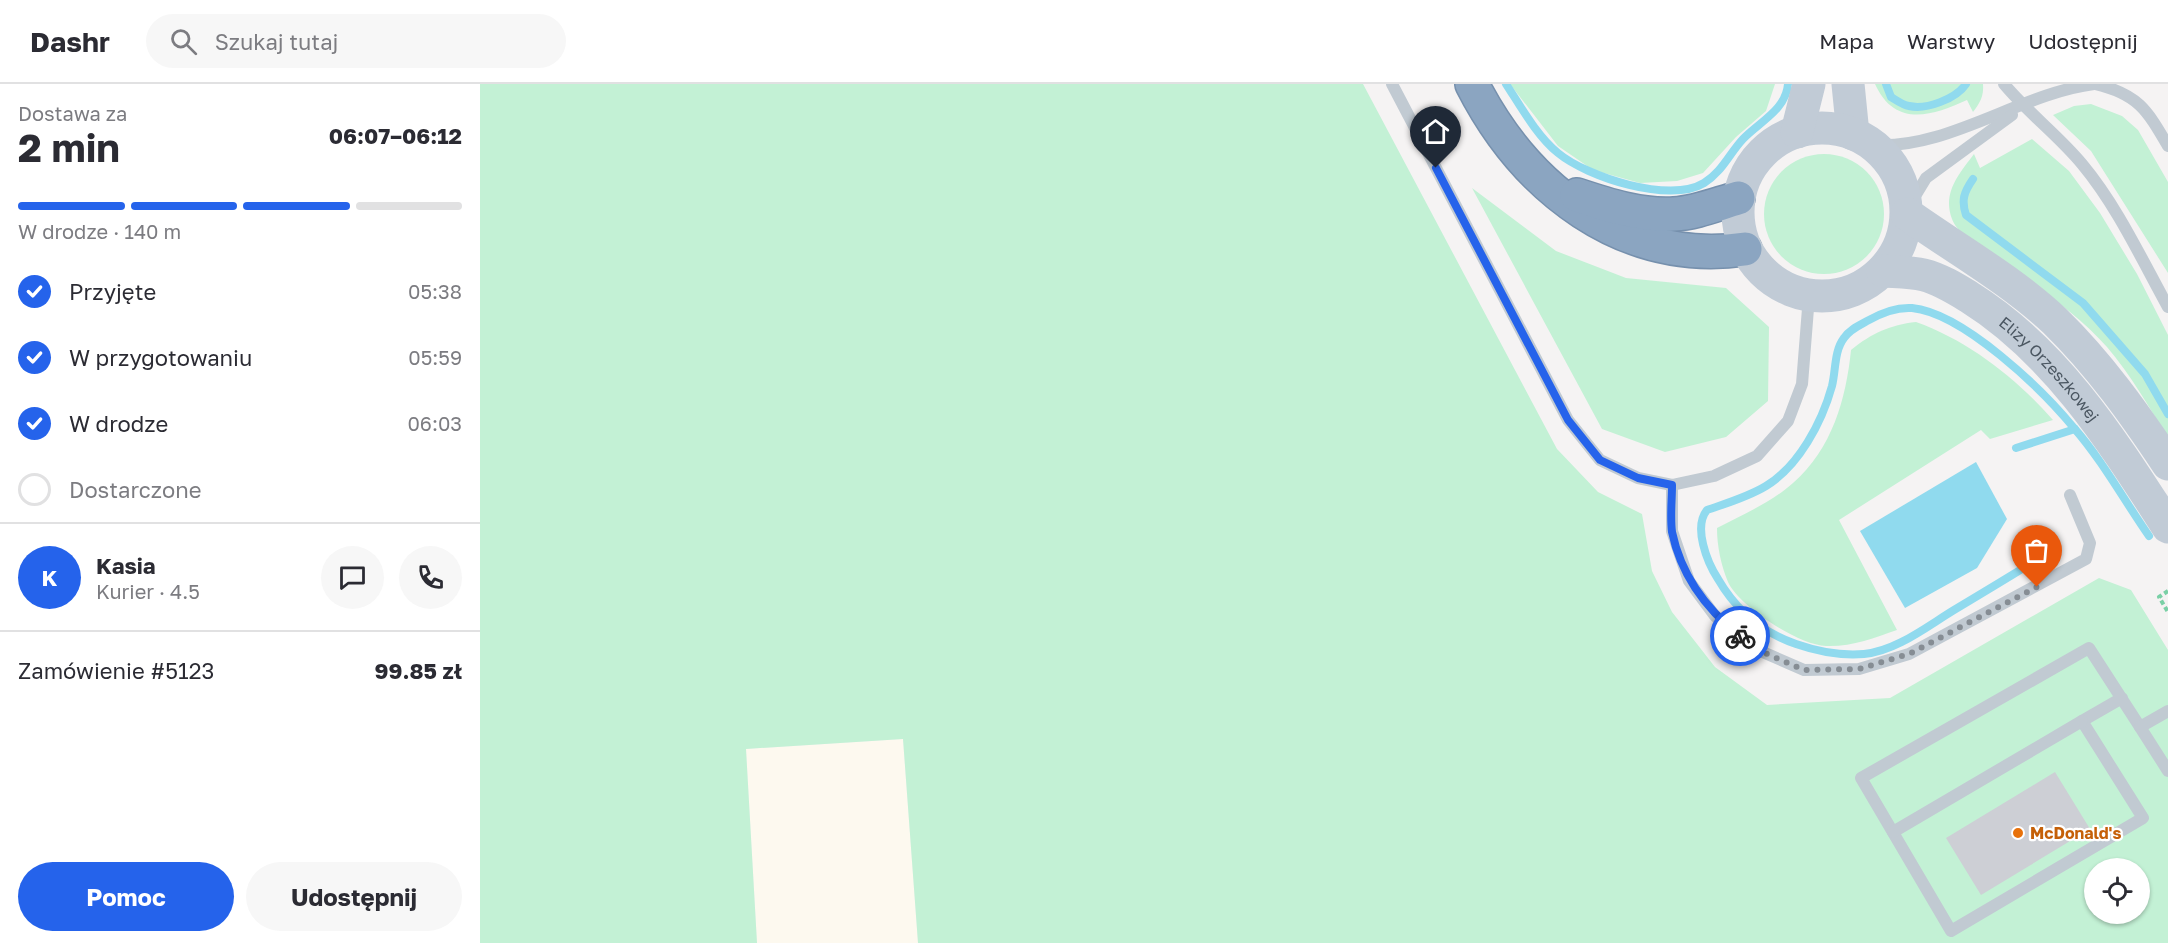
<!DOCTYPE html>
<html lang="pl">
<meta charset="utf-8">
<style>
:root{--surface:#fff;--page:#f7f7f7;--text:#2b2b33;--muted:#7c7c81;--line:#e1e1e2;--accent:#2563eb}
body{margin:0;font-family:"Golos Text",sans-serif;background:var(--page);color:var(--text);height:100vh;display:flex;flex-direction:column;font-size:22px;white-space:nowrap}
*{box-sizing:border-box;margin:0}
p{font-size:20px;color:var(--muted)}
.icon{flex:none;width:33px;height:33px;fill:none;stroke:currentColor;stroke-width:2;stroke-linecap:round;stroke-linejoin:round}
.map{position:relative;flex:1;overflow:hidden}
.panel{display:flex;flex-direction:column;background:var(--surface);width:480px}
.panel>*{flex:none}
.fabs{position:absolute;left:1604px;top:774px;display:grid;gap:12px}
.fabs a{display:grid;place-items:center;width:66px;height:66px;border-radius:50%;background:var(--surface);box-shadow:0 2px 4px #0004;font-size:30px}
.pin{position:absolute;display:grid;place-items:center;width:51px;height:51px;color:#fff;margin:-62px -26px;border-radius:50% 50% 50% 0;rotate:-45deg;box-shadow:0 0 6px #0007}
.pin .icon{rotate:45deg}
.courier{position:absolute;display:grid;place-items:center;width:60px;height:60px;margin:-30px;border:4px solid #2563eb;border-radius:50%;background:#fff;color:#222;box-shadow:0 2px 8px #0007}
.head em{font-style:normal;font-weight:700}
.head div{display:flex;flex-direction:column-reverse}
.head{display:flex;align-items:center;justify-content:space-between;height:102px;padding:0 18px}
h1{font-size:39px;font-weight:700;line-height:45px}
.bar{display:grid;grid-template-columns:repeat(4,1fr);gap:9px 6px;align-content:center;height:72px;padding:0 18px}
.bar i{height:8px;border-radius:4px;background:var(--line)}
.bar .active{background:var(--accent)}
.bar p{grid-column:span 4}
.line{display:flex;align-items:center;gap:15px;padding:0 18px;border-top:2px solid var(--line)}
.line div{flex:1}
.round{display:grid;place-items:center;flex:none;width:63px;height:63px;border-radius:32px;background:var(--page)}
ol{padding:0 18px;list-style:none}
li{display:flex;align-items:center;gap:18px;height:66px}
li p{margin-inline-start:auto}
li .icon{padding:6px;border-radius:50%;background:var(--accent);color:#fff;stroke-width:4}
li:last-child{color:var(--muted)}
li i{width:33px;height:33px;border:3px solid var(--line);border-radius:50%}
.primary-button{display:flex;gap:12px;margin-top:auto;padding:12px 18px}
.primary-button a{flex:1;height:69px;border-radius:36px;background:var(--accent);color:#fff;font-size:24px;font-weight:700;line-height:69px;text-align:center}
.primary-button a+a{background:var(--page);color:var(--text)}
header{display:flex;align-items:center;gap:36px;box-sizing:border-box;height:84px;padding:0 30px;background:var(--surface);border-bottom:2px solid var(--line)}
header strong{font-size:28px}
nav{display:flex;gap:33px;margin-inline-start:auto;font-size:21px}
.search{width:420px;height:54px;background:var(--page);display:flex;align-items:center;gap:15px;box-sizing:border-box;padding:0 21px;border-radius:33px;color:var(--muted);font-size:22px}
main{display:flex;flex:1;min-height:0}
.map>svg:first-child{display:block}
</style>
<header>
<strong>Dashr</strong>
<div class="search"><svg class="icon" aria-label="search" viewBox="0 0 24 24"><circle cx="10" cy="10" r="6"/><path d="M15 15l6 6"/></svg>Szukaj tutaj</div>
<nav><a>Mapa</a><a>Warstwy</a><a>Udostępnij</a></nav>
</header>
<main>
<section class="panel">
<div class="head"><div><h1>2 min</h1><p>Dostawa za</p></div><em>06:07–06:12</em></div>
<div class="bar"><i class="active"></i><i class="active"></i><i class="active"></i><i></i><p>W drodze · 140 m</p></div>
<ol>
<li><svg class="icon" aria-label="check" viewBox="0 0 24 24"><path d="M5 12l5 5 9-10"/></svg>Przyjęte<p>05:38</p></li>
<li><svg class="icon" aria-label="check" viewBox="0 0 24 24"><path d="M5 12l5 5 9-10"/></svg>W przygotowaniu<p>05:59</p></li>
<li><svg class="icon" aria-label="check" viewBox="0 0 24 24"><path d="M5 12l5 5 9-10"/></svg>W drodze<p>06:03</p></li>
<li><i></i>Dostarczone</li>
</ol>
<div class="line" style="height:108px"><b class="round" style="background:var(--accent);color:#fff">K</b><div><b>Kasia</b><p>Kurier · 4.5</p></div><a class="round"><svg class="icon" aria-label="chat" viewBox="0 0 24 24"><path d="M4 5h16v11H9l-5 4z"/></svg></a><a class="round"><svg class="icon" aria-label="phone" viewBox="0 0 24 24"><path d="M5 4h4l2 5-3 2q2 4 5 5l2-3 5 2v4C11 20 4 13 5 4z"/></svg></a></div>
<div class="line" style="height:78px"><div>Zamówienie #5123</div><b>99.85 zł</b></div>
<div class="primary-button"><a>Pomoc</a><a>Udostępnij</a></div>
</section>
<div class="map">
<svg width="1688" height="859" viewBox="0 0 1688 859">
<rect width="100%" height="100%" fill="#f5f3f3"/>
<path fill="#fdf9ef" d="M423,655L438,859H277L266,665Z"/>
<g fill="#c3f1d5" fill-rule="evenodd">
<path d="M0,0H883L1077,365L1118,408L1162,430L1172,487L1192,528L1235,583L1287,621L1410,614L1619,494L1651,506L1688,566V859H438L423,655L266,665L277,859H0ZM1614,784H1659V830H1614Z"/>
<path d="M1030,0H1295L1286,27L1256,53L1223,89L1197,97L1160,99L1113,86L1078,62Z"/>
<path d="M1395,0H1503C1504,12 1500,19 1493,28L1487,16C1452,32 1415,44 1395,0Z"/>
<path d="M1611,20L1642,32L1658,46L1688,98V189L1611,67L1573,31L1594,22Z"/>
<path d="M1552,55L1589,87L1620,129L1657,190L1688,251V354C1669,323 1651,291 1627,263C1600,232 1564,208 1531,184C1516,173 1478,153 1472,135C1462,109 1479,90 1494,70L1500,84Z"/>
<circle cx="1344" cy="130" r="60"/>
<path d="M992,104L1076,167L1146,194L1246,204L1289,243L1288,317L1246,353L1185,368L1122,345Z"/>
<path d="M1436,238C1489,257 1536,294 1573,336L1510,355L1501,346L1359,436L1417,546C1394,554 1371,563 1346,562C1318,561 1259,522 1248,498C1241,481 1237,462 1237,444C1262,431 1292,418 1313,399C1352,365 1366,315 1371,266C1392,249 1410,241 1436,238Z"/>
</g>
<path fill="#90daee" d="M1496,378L1527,435L1497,484L1425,524L1380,447Z"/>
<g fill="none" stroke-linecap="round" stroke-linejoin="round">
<g stroke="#90daee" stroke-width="8">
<path d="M1026,0C1041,23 1057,52 1078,69C1107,93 1190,120 1224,99C1242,88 1249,70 1263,55C1279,38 1306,26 1308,0"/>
<path d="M1406,0L1411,13C1416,16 1423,21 1429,22C1446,26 1476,15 1486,0"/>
<path d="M1493,95C1484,108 1481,116 1486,131L1603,219L1665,290L1688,330"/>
<path d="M1536,364L1595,345"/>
<path d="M1571,467C1539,487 1506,507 1474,526C1446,543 1416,567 1384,570C1360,572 1339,568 1316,560C1281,548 1256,526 1238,495C1227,478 1213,443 1227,426C1247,419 1268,413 1286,402C1319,382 1342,338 1352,302C1356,286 1354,267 1364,254C1370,245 1380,241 1389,236C1403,228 1417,223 1432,224C1483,229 1562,305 1594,344C1622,376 1644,416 1669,452"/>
</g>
</g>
<path fill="#cdcfd5" d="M1575,688L1610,745L1501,811L1466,754Z"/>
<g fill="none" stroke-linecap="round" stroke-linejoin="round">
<defs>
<g id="highway">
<path d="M992,0C1045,104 1143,182 1265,165"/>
<path d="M1097,111C1127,121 1161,132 1194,130C1216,129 1237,120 1258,114"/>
</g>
</defs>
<use href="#highway" stroke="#7690ad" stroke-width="36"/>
<path stroke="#7ad0a6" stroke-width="4" stroke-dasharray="4.5 3" stroke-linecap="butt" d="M1688,507L1679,513L1688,528"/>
<g stroke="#c1cad2" stroke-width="12">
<path d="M912,0L1088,336L1120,376L1158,394L1192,401L1234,392L1277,372L1308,337L1322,300L1329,212"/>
<path d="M1524,0C1548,29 1578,51 1602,80C1637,122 1661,174 1688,223"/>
<path d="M1615,0C1658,10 1667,26 1688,62"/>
<path d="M1393,61C1468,66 1541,9 1614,0"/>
<path d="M1426,127L1446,94L1532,31"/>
<path d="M1192,401V447L1209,497L1235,532L1278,566L1324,586L1379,585L1429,570L1606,475L1610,459L1590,411"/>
<path d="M1642,614L1602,637L1663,734L1471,847L1381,694L1609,564L1660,643"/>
<path d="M1688,627L1660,643L1688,687"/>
<path d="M1413,748L1602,637"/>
</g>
<g stroke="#c1cbd6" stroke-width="33">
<path d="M1368,0L1373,50"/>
<circle cx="1342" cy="128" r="84"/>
<path d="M1317,48L1329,0"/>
<path d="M1427,130C1476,165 1530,195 1575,237C1619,280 1654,329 1688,380"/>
<path id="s1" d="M1403,187C1417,188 1431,188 1444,191C1460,195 1476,205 1489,213C1577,268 1633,358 1688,443"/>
</g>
<use href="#highway" stroke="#8ba5c1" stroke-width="33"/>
</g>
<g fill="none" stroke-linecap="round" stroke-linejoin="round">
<path stroke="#868d94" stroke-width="6" stroke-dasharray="0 10.8" d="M1260,552L1278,566L1324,586L1379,585L1429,570L1557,503"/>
<path stroke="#2563eb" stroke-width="8" d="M956,84L1088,336L1120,376L1158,394L1192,401C1192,416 1190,433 1192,448C1201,491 1226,525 1260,552"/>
</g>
<circle fill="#e8710a" stroke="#fff" stroke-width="2" cx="1538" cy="749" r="6"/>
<g text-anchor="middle" stroke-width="4.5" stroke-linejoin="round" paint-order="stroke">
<g font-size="16" fill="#4a5661" stroke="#fff">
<text dy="6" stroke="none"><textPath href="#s1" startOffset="200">Elizy Orzeszkowej</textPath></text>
</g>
<g font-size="16" font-weight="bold" fill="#c56008" stroke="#fff" text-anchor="start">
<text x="1550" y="755">McDonald's</text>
</g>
</g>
</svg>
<div class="fabs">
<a><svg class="icon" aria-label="locate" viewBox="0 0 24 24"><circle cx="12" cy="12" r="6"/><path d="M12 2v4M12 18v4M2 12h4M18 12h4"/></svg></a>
</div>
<div class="pin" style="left:1557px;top:503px;background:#ea580c"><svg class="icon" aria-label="bag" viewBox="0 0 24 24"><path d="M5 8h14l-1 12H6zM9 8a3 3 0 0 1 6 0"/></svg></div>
<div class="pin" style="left:956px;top:84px;background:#1f2937"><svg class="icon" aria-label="home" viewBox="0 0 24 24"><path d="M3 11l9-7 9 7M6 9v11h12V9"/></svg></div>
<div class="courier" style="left:1260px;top:552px"><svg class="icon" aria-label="bike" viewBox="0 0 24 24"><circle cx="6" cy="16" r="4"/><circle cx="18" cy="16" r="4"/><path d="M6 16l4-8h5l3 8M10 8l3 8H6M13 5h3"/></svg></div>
</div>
</main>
